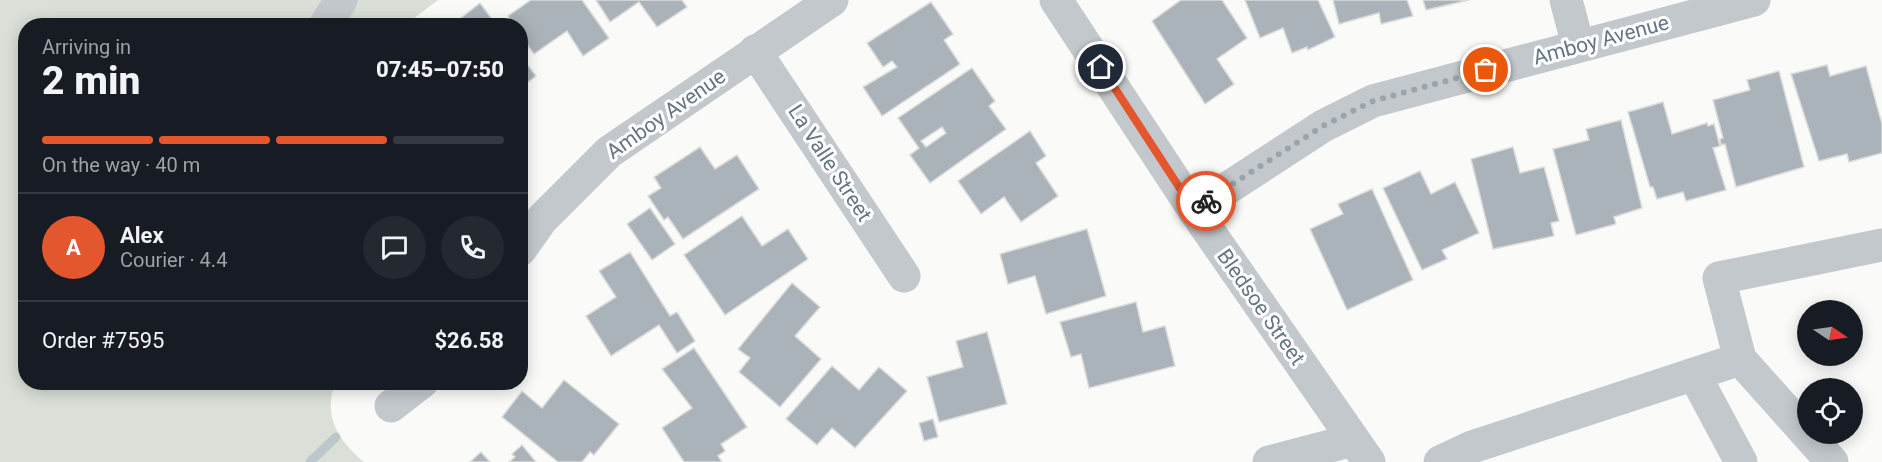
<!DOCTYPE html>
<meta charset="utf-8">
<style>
:root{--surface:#171b24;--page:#242831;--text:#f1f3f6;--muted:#9ea1a6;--line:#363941;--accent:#e4572e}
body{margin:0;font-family:Roboto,sans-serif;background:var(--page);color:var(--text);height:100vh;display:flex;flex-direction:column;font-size:22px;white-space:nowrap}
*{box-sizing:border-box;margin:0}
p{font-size:20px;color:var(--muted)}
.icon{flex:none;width:33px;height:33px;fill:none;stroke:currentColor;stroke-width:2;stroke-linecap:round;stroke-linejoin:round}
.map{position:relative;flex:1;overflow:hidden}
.panel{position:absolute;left:18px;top:18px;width:510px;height:372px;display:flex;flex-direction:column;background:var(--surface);border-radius:24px;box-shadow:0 3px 15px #0003}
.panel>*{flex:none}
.needle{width:39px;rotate:103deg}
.fabs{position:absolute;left:1797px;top:300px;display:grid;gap:12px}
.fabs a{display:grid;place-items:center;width:66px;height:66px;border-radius:50%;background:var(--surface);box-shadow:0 3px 15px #0003;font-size:30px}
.pin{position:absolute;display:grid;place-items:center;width:51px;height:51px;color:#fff;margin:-26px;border:3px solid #fff;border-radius:50%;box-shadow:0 2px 6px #0007}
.courier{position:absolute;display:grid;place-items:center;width:60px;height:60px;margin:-30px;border:4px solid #e4572e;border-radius:50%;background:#fff;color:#222;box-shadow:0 2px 8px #0007}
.overview em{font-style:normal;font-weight:800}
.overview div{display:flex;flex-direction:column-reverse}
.overview{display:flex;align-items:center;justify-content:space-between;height:102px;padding:0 24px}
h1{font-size:39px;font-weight:800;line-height:45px}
.bar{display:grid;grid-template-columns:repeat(4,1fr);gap:9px 6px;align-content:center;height:72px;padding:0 24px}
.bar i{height:8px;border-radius:4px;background:var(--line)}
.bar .on{background:var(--accent)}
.bar p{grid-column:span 4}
.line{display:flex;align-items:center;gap:15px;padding:0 24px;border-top:2px solid var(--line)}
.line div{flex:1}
.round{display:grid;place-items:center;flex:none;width:63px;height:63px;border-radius:32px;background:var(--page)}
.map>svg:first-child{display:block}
</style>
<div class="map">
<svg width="1882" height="462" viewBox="0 0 1882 462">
<rect width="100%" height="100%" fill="#fafaf8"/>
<path fill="#dadfd7" d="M0,0H438L405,25L26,26V382L335,383C323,417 338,440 364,462H0Z"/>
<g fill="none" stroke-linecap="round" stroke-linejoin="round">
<path stroke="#bbc7cb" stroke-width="9" d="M310,462L336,437"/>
</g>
<g fill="#aab3b9" stroke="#dcdcda" stroke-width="1.5" fill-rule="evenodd">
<path d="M531,0H582L609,38L583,56L567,31L534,54L520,35V26H514L508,16Z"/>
<path d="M596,0H682L687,7L657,27L639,2L610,22Z"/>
<path d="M1181,0H1222L1247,38L1217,59L1234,84L1205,104L1152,21Z"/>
<path d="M1245,0H1318L1335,37L1308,50L1307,47L1292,53L1283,28L1260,38Z"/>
<path d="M1333,0H1407L1413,16L1381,24L1379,13L1339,24Z"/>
<path d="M1423,0H1469L1426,10Z"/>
<path d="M931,2L953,34L944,40L960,64L882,116L863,87L897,67L892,61L883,67L867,43Z"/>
<path d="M480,3L497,26H451Z"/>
<path d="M520,55L536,76L520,88Z"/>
<path d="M1827,65L1830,76L1866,66L1882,124V153L1849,162L1847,154L1819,161L1791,74Z"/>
<path d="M972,68L995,101L989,106L1006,129L930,183L910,155L919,148L898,118ZM942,127L946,133L926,147L921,141Z"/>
<path d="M1779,71L1804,167L1736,187L1725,144L1721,145L1720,139L1723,138L1713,100L1750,90L1747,80Z"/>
<path d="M1663,102L1672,134L1707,123L1708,126L1714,124L1720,146L1713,148L1726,190L1686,201L1683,192L1657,199L1653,187H1650L1628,112Z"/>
<path d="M1621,120L1642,208L1614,217L1616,224L1576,235L1553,149L1589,140L1586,129Z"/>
<path d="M1030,131L1046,156L1036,163L1058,196L1021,222L1004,197L981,214L958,181Z"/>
<path d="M700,147L715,169L737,155L759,189L683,239L668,217L664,220L648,196L661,188L654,177Z"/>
<path d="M1513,147L1520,173L1544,167L1559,221L1551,223L1554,236L1493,249L1471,159Z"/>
<path d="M1420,171L1431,194L1455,182L1479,233L1442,250L1447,259L1422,270L1383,188Z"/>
<path d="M1372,189L1413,280L1347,310L1310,229L1343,214L1338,204Z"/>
<path d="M650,208L675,244L652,260L627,224Z"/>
<path d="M742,216L762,246L788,229L808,259L725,315L684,255Z"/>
<path d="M1087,229L1106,296L1046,314L1035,276L1008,284L1000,254Z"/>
<path d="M630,252L670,316L677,312L695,341L677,353L659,325L611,356L586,316L616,297L599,271Z"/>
<path d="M792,283L820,307L795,336L821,359L780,407L739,372L750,358L738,349Z"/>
<path d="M1136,302L1143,332L1165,326L1175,366L1089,388L1081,354L1071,357L1060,322Z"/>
<path d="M987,332L1007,404L939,422L927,377L963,367L956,341Z"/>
<path d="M694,348L747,427L721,444L725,451L718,456L722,462H684L662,428L692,408L662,369Z"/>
<path d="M832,366L859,390L879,367L907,391L855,448L832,428L817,445L786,419Z"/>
<path d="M564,380L619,424L594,455L590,452L582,462H558L502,417L522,391L542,408Z"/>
<path d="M933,419L938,437L924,441L919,423Z"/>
<path d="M522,445L536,462H509L515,457L512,454Z"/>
<path d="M481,452L490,462H470Z"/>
</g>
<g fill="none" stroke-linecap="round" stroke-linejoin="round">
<g stroke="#c3c8cc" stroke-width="33">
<path d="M1056,0L1194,210L1369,462"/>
<path d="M1566,0L1578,45"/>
<path d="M325,26L341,0"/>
<path d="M755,51L904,276"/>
<path d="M1194,210L1323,126L1373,101L1754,0"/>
<path d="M520,250L542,219L609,152L832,0"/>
<path d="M1740,359L1832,462"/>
<path d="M1694,374L1741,462"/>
<path d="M391,406L422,382"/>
<path d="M1269,462L1353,440"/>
<path d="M1440,462L1472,447L1740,359L1719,278L1882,245"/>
</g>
</g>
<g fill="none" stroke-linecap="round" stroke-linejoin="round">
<path stroke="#99a4ac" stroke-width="6" stroke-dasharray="0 10.8" d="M1206,201L1323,126L1373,101L1486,70"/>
<path stroke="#e4572e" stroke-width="8" d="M1101,67L1194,210L1206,201"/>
</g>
<g text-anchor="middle" stroke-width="6" stroke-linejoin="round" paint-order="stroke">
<g font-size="21" fill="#657683" stroke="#fff">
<text transform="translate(1601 40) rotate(-15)" y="7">Amboy Avenue</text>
<text transform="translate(666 114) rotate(-35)" y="7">Amboy Avenue</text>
<text transform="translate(830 163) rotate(57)" y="7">La Valle Street</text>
<text transform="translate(1261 307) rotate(55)" y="7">Bledsoe Street</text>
</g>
</g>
</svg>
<div class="fabs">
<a><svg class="needle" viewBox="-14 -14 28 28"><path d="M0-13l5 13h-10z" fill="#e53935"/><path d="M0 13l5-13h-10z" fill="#9ea1a6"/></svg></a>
<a><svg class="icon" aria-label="locate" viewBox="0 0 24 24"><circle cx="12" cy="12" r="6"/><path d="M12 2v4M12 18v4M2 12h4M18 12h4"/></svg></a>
</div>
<div class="pin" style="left:1486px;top:70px;background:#ea580c"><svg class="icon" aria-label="bag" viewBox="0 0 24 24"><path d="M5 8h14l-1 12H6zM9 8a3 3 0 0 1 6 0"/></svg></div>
<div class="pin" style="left:1101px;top:67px;background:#1f2937"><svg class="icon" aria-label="home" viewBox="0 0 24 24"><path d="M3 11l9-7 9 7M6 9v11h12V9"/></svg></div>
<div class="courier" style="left:1206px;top:201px"><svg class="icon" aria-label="bike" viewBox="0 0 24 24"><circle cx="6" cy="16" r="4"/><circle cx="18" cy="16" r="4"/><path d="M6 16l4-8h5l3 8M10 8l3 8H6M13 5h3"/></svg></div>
<section class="panel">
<div class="overview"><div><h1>2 min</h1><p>Arriving in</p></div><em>07:45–07:50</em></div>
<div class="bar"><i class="on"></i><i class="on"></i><i class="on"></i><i></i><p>On the way · 40 m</p></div>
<div class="line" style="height:108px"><b class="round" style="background:var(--accent);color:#fff">A</b><div><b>Alex</b><p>Courier · 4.4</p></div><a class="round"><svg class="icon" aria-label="chat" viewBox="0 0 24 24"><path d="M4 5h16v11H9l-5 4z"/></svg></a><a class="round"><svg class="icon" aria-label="phone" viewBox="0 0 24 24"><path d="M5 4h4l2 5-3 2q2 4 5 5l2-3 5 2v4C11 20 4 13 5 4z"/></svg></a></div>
<div class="line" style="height:78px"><div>Order #7595</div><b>$26.58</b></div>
</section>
</div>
